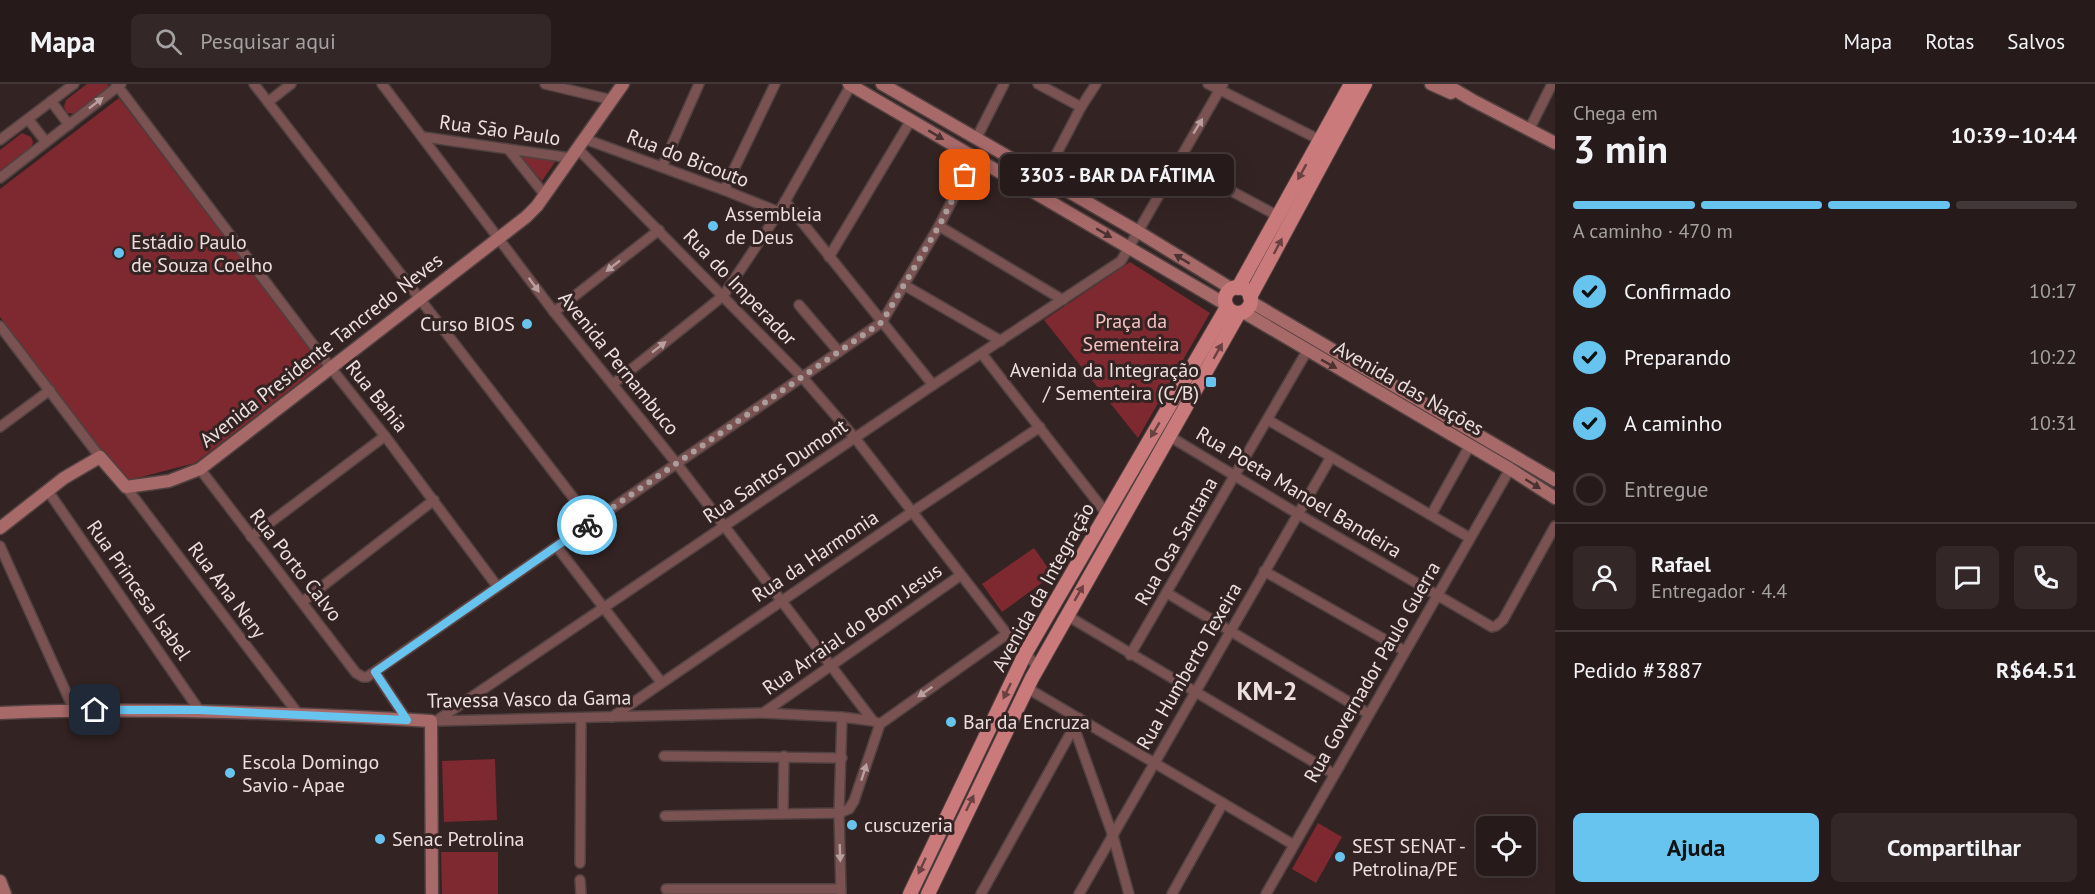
<!DOCTYPE html>
<html lang="pt">
<meta charset="utf-8">
<style>
:root{--surface:#271a1a;--page:#332727;--text:#f1f3f6;--muted:#a4a1a2;--line:#433839;--accent:#66c4ef}
body{margin:0;font-family:"PT Sans",sans-serif;background:var(--page);color:var(--text);height:100vh;display:flex;flex-direction:column;font-size:22px;white-space:nowrap}
*{box-sizing:border-box;margin:0}
p{font-size:20px;color:var(--muted)}
.icon{flex:none;width:33px;height:33px;fill:none;stroke:currentColor;stroke-width:2;stroke-linecap:round;stroke-linejoin:round}
.map{position:relative;flex:1;overflow:hidden}
.side{display:flex;flex-direction:column;background:var(--surface);width:540px}
.side>*{flex:none}
.tools{position:absolute;left:1476px;top:732px;display:grid;gap:12px}
.tools a{display:grid;place-items:center;width:60px;height:60px;border-radius:9px;background:var(--surface);box-shadow:0 6px 24px #0002,0 0 0 2px var(--line);font-size:30px}
.pin{position:absolute;display:grid;place-items:center;width:51px;height:51px;color:#fff;margin:-26px;border-radius:12px;box-shadow:0 3px 9px #0006}
.courier{position:absolute;display:grid;place-items:center;width:60px;height:60px;margin:-30px;border:4px solid #66c4ef;border-radius:50%;background:#fff;color:#222;box-shadow:0 2px 8px #0007}
.bubble{position:absolute;height:42px;border-radius:9px;background:var(--surface);box-shadow:0 6px 24px #0002,0 0 0 2px var(--line);font-size:20px;font-weight:700;line-height:42px;text-align:center}
.summary em{font-style:normal;font-weight:700}
.summary div{display:flex;flex-direction:column-reverse}
.summary{display:flex;align-items:center;justify-content:space-between;height:102px;padding:0 18px}
h1{font-size:39px;font-weight:700;line-height:45px}
.bar{display:grid;grid-template-columns:repeat(4,1fr);gap:9px 6px;align-content:center;height:72px;padding:0 18px}
.bar i{height:8px;border-radius:4px;background:var(--line)}
.bar .active{background:var(--accent)}
.bar p{grid-column:span 4}
.line{display:flex;align-items:center;gap:15px;padding:0 18px;border-top:2px solid var(--line)}
.line div{flex:1}
.round{display:grid;place-items:center;flex:none;width:63px;height:63px;border-radius:9px;background:var(--page)}
ol{padding:0 18px;list-style:none}
li{display:flex;align-items:center;gap:18px;height:66px}
li p{margin-inline-start:auto}
li .icon{padding:6px;border-radius:50%;background:var(--accent);color:#111;stroke-width:4}
li:last-child{color:var(--muted)}
li i{width:33px;height:33px;border:3px solid var(--line);border-radius:50%}
.button{display:flex;gap:12px;margin-top:auto;padding:12px 18px}
.button a{flex:1;height:69px;border-radius:9px;background:var(--accent);color:#111;font-size:24px;font-weight:700;line-height:69px;text-align:center}
.button a+a{background:var(--page);color:var(--text)}
header{display:flex;align-items:center;gap:36px;box-sizing:border-box;height:84px;padding:0 30px;background:var(--surface);border-bottom:2px solid var(--line)}
header strong{font-size:28px}
nav{display:flex;gap:33px;margin-inline-start:auto;font-size:21px}
.search{width:420px;height:54px;background:var(--page);display:flex;align-items:center;gap:15px;box-sizing:border-box;padding:0 21px;border-radius:9px;color:var(--muted);font-size:22px}
main{display:flex;flex:1;min-height:0}
.map>svg:first-child{display:block}
</style>
<header>
<strong>Mapa</strong>
<div class="search"><svg class="icon" aria-label="search" viewBox="0 0 24 24"><circle cx="10" cy="10" r="6"/><path d="M15 15l6 6"/></svg>Pesquisar aqui</div>
<nav><a>Mapa</a><a>Rotas</a><a>Salvos</a></nav>
</header>
<main>
<div class="map">
<svg width="1555" height="810" viewBox="0 0 1555 810">
<rect width="100%" height="100%" fill="#342323"/>
<g fill="#7d292f">
<path d="M87,0H108L109,2V5L77,30L67,29L64,23L66,16Z"/>
<path d="M119,14L322,281L195,379L122,398L0,233V105Z"/>
<path d="M22,49L31,53L33,58L32,63L0,87V66Z"/>
<path d="M515,66L557,75L542,97Z"/>
<path d="M1130,178L1210,229L1138,354L1044,236Z"/>
<path d="M1034,464L1053,491L1002,528L982,500Z"/>
<path d="M495,675L497,736L444,738L442,677Z"/>
<path d="M1318,739L1342,753L1316,799L1292,785Z"/>
<path d="M441,768H498V810H442Z"/>
</g>
<g fill="none" stroke-linecap="round" stroke-linejoin="round">
<defs>
<g id="street">
<path d="M116,0L327,279L385,352L497,502"/>
<path d="M254,0L592,438"/>
<path d="M382,0L554,228L677,380L873,637"/>
<path d="M545,0L612,16"/>
<path d="M1038,0L1081,23"/>
<path d="M1208,0L1320,56"/>
<path d="M51,17L69,41"/>
<path d="M268,18L291,0"/>
<path d="M28,35L46,58"/>
<path d="M1529,46L1552,0"/>
<path d="M424,53L571,74"/>
<path d="M585,55L724,106L779,128"/>
<path d="M976,55L1004,0"/>
<path d="M0,56L74,0"/>
<path d="M578,65L803,294L855,354L1007,550L1038,583"/>
<path d="M509,66L545,111"/>
<path d="M1177,78L1278,132"/>
<path d="M662,83L699,0"/>
<path d="M0,94L121,0"/>
<path d="M1044,94L1081,23L1096,0"/>
<path d="M724,106L775,0"/>
<path d="M785,117L933,301"/>
<path d="M939,142L1063,216"/>
<path d="M829,173L911,36"/>
<path d="M904,201L1001,257"/>
<path d="M799,221L839,268"/>
<path d="M554,228L659,146"/>
<path d="M0,242L100,373"/>
<path d="M982,270L1106,429"/>
<path d="M613,300L723,212L779,128L851,1"/>
<path d="M1268,336L1470,454"/>
<path d="M0,343L50,306"/>
<path d="M1169,352L1298,430L1492,543L1496,542L1503,536L1555,442"/>
<path d="M200,385L356,589L363,593H367L882,238L939,142L974,74"/>
<path d="M126,403L299,631"/>
<path d="M48,407L199,626"/>
<path d="M1431,431L1469,363"/>
<path d="M251,453L385,352"/>
<path d="M0,462L74,626"/>
<path d="M557,463L661,598"/>
<path d="M1264,487L1405,567"/>
<path d="M1167,509L1369,630"/>
<path d="M302,518L434,416"/>
<path d="M1066,531L1334,690"/>
<path d="M1130,571L1307,267"/>
<path d="M375,588L407,636"/>
<path d="M1027,604L1294,761"/>
<path d="M763,629L961,491"/>
<path d="M612,633L912,428L1040,343"/>
<path d="M436,637L933,301L1121,177L1223,0"/>
<path d="M437,637L763,629L842,633L873,637L880,640"/>
<path d="M880,640L1007,550"/>
<path d="M1074,643L1113,752L1129,810"/>
<path d="M664,672L842,674"/>
<path d="M783,729L784,672"/>
<path d="M665,732L839,729L849,725L854,717L880,640"/>
<path d="M580,779L581,635"/>
<path d="M580,796L581,810"/>
<path d="M666,805H841"/>
<path d="M841,810L839,729L842,633"/>
<path d="M981,810L1079,634"/>
<path d="M1079,810L1331,373"/>
<path d="M1172,810L1223,719"/>
<path d="M1266,810L1510,385"/>
</g>
<g id="secondary">
<path d="M849,0L1225,220"/>
<path d="M882,0L1137,147L1232,205"/>
<path d="M1431,0L1451,9"/>
<path d="M1445,0L1472,16L1555,59"/>
<path d="M1251,218L1555,396"/>
<path d="M1243,228L1510,385L1555,414"/>
<path d="M0,444L64,394L100,373L126,403L169,397L200,385L526,133L537,122L623,0"/>
<path d="M0,629C144,623 287,629 431,637L432,810"/>
<path d="M0,797L5,810"/>
</g>
<g id="primary">
<circle cx="1238" cy="216" r="13"/>
<path d="M1238,204L1351,0"/>
<path d="M1250,213L1365,0"/>
<path d="M910,810L1025,570L1227,223"/>
<path d="M928,810L1032,594L1239,229"/>
</g>
</defs>
<use href="#street" stroke="#514141" stroke-width="12"/>
<use href="#secondary" stroke="#514141" stroke-width="15"/>
<use href="#primary" stroke="#514141" stroke-width="16"/>
<use href="#street" stroke="#7a5252" stroke-width="9"/>
<use href="#secondary" stroke="#a86969" stroke-width="12"/>
<use href="#primary" stroke="#cb7a7b" stroke-width="14"/>
</g>
<defs><path id="oneway-solid" d="M-6-.8H1V-3.2L6.5 0L1 3.2V.8H-6Z" transform="scale(1.5)"/></defs>
<g fill="#b9a0a0">
<use href="#oneway-solid" transform="translate(96 19) rotate(-38)"/>
<use href="#oneway-solid" transform="translate(1198 42) rotate(-59)"/>
<use href="#oneway-solid" transform="translate(613 182) rotate(142)"/>
<use href="#oneway-solid" transform="translate(534 201) rotate(54)"/>
<use href="#oneway-solid" transform="translate(659 263) rotate(-38)"/>
<use href="#oneway-solid" transform="translate(925 608) rotate(145)"/>
<use href="#oneway-solid" transform="translate(864 688) rotate(-72)"/>
<use href="#oneway-solid" transform="translate(840 769) rotate(88)"/>
</g>
<g fill="#4b3131">
<use href="#oneway-solid" transform="translate(936 51) rotate(31)"/>
<use href="#oneway-solid" transform="translate(1104 149) rotate(30)"/>
<use href="#oneway-solid" transform="translate(1182 175) rotate(-149)"/>
<use href="#oneway-solid" transform="translate(1329 280) rotate(29)"/>
<use href="#oneway-solid" transform="translate(1533 400) rotate(32)"/>
</g>
<g fill="#694142">
<use href="#oneway-solid" transform="translate(1302 88) rotate(119)"/>
<use href="#oneway-solid" transform="translate(1278 162) rotate(-62)"/>
<use href="#oneway-solid" transform="translate(1218 267) rotate(-60)"/>
<use href="#oneway-solid" transform="translate(1155 346) rotate(121)"/>
<use href="#oneway-solid" transform="translate(1079 509) rotate(-60)"/>
<use href="#oneway-solid" transform="translate(1007 607) rotate(116)"/>
<use href="#oneway-solid" transform="translate(970 719) rotate(-64)"/>
<use href="#oneway-solid" transform="translate(922 782) rotate(115)"/>
</g>
<g fill="none" stroke-linecap="round" stroke-linejoin="round">
<path stroke="#ac9d9d" stroke-width="6" stroke-dasharray="0 10.8" d="M587,441L882,238L939,142L965,91"/>
<path stroke="#66c4ef" stroke-width="8" d="M95,626H199L407,636L375,588L587,441"/>
</g>
<g fill="#66c4ef" stroke="#342323" stroke-width="2">
<circle cx="713" cy="142" r="6"/>
<circle cx="119" cy="169" r="6"/>
<circle cx="527" cy="240" r="6"/>
<rect x="1205" y="292" width="12" height="12" rx="3"/>
<circle cx="951" cy="638" r="6"/>
<circle cx="230" cy="689" r="6"/>
<circle cx="852" cy="741" r="6"/>
<circle cx="380" cy="755" r="6"/>
<circle cx="1340" cy="773" r="6"/>
</g>
<g text-anchor="middle" stroke-width="6" stroke-linejoin="round" paint-order="stroke">
<g font-size="20" fill="#ecdfdf" stroke="#342323">
<text transform="translate(500 46) rotate(8)" y="7">Rua São Paulo</text>
<text transform="translate(688 74) rotate(21)" y="7">Rua do Bicouto</text>
<text transform="translate(740 203) rotate(46)" y="7">Rua do Imperador</text>
<text transform="translate(321 266) rotate(-38)" y="7">Avenida Presidente Tancredo Neves</text>
<text transform="translate(619 279) rotate(51)" y="7">Avenida Pernambuco</text>
<text transform="translate(1409 304) rotate(30)" y="7">Avenida das Nações</text>
<text transform="translate(377 312) rotate(51)" y="7">Rua Bahia</text>
<text transform="translate(775 387) rotate(-34)" y="7">Rua Santos Dumont</text>
<text transform="translate(1299 408) rotate(31)" y="7">Rua Poeta Manoel Bandeira</text>
<text transform="translate(1176 457) rotate(-60)" y="7">Rua Osa Santana</text>
<text transform="translate(815 472) rotate(-34)" y="7">Rua da Harmonia</text>
<text transform="translate(296 481) rotate(52)" y="7">Rua Porto Calvo</text>
<text transform="translate(1043 503) rotate(-61)" y="7">Avenida da Integração</text>
<text transform="translate(139 506) rotate(55)" y="7">Rua Princesa Isabel</text>
<text transform="translate(227 506) rotate(53)" y="7">Rua Ana Nery</text>
<text transform="translate(852 545) rotate(-35)" y="7">Rua Arraial do Bom Jesus</text>
<text transform="translate(1189 582) rotate(-60)" y="7">Rua Humberto Texeira</text>
<text transform="translate(1372 588) rotate(-60)" y="7">Rua Governador Paulo Guerra</text>
<text transform="translate(529 615) rotate(-1)" y="7">Travessa Vasco da Gama</text>
</g>
<g font-size="20" fill="#ecdfdf" stroke="#342323" text-anchor="start">
<text x="725" y="137">Assembleia<tspan x="725" dy="23">de Deus</tspan></text>
<text x="131" y="165">Estádio Paulo<tspan x="131" dy="23">de Souza Coelho</tspan></text>
<text x="515" y="247" text-anchor="end">Curso BIOS</text>
<text x="1199" y="293" text-anchor="end">Avenida da Integração<tspan x="1199" dy="23">/ Sementeira (C/B)</tspan></text>
<text x="963" y="645">Bar da Encruza</text>
<text x="242" y="685">Escola Domingo<tspan x="242" dy="23">Savio - Apae</tspan></text>
<text x="864" y="748">cuscuzeria</text>
<text x="392" y="762">Senac Petrolina</text>
<text x="1352" y="769">SEST SENAT -<tspan x="1352" dy="23">Petrolina/PE</tspan></text>
</g>
<g font-size="20" fill="#f5c1c0" stroke="#342323">
<text x="1131" y="244">Praça da<tspan x="1131" dy="23">Sementeira</tspan></text>
</g>
<g font-size="26" font-weight="bold" fill="#ecdfdf" stroke="#342323">
<text x="1267" y="616">KM-2</text>
</g>
</g>
</svg>
<div class="tools">
<a><svg class="icon" aria-label="locate" viewBox="0 0 24 24"><circle cx="12" cy="12" r="6"/><path d="M12 2v4M12 18v4M2 12h4M18 12h4"/></svg></a>
</div>
<div class="pin" style="left:965px;top:91px;background:#ea580c"><svg class="icon" aria-label="bag" viewBox="0 0 24 24"><path d="M5 8h14l-1 12H6zM9 8a3 3 0 0 1 6 0"/></svg></div>
<div class="pin" style="left:95px;top:626px;background:#1f2937"><svg class="icon" aria-label="home" viewBox="0 0 24 24"><path d="M3 11l9-7 9 7M6 9v11h12V9"/></svg></div>
<div class="courier" style="left:587px;top:441px"><svg class="icon" aria-label="bike" viewBox="0 0 24 24"><circle cx="6" cy="16" r="4"/><circle cx="18" cy="16" r="4"/><path d="M6 16l4-8h5l3 8M10 8l3 8H6M13 5h3"/></svg></div>
<div class="bubble" style="left:1000px;top:70px;width:234px">3303 - BAR DA FÁTIMA</div>
</div>
<section class="side">
<div class="summary"><div><h1>3 min</h1><p>Chega em</p></div><em>10:39–10:44</em></div>
<div class="bar"><i class="active"></i><i class="active"></i><i class="active"></i><i></i><p>A caminho · 470 m</p></div>
<ol>
<li><svg class="icon" aria-label="check" viewBox="0 0 24 24"><path d="M5 12l5 5 9-10"/></svg>Confirmado<p>10:17</p></li>
<li><svg class="icon" aria-label="check" viewBox="0 0 24 24"><path d="M5 12l5 5 9-10"/></svg>Preparando<p>10:22</p></li>
<li><svg class="icon" aria-label="check" viewBox="0 0 24 24"><path d="M5 12l5 5 9-10"/></svg>A caminho<p>10:31</p></li>
<li><i></i>Entregue</li>
</ol>
<div class="line" style="height:108px"><a class="round"><svg class="icon" aria-label="person" viewBox="0 0 24 24"><circle cx="12" cy="8" r="4"/><path d="M4 21q1-7 8-7t8 7"/></svg></a><div><b>Rafael</b><p>Entregador · 4.4</p></div><a class="round"><svg class="icon" aria-label="chat" viewBox="0 0 24 24"><path d="M4 5h16v11H9l-5 4z"/></svg></a><a class="round"><svg class="icon" aria-label="phone" viewBox="0 0 24 24"><path d="M5 4h4l2 5-3 2q2 4 5 5l2-3 5 2v4C11 20 4 13 5 4z"/></svg></a></div>
<div class="line" style="height:78px"><div>Pedido #3887</div><b>R$64.51</b></div>
<div class="button"><a>Ajuda</a><a>Compartilhar</a></div>
</section>
</main>
